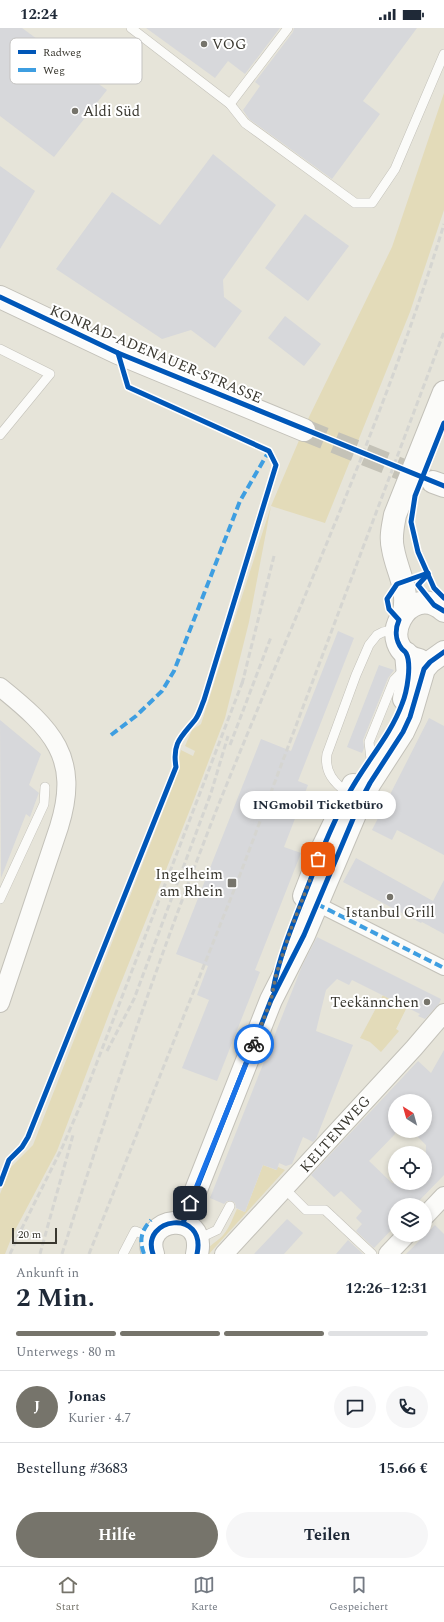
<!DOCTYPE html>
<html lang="de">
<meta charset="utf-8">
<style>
:root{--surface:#fff;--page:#f6f6f7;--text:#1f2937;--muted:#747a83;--line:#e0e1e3;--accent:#76746b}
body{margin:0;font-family:Spectral,serif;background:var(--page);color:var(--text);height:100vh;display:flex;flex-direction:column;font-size:15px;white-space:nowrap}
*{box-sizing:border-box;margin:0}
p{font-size:13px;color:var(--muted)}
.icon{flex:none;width:22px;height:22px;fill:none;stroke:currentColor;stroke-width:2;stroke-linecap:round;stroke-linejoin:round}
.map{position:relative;height:1226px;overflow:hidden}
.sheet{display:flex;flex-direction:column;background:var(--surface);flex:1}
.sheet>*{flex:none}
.needle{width:26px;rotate:323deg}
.controls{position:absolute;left:388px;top:1066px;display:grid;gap:8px}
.controls a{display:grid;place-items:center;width:44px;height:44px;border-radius:50%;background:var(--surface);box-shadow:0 2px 6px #0003;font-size:20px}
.scale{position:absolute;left:12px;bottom:10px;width:45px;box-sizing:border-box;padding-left:4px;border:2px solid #3a3830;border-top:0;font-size:11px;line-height:14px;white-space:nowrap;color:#3a3830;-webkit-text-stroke:3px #fff;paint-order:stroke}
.pin{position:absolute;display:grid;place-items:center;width:34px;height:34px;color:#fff;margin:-17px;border-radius:8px;box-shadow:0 2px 6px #0006}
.courier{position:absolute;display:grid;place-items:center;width:40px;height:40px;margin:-20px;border:3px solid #1a73e8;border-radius:50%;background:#fff;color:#222;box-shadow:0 1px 5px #0007}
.bubble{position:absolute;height:28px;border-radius:14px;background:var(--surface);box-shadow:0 2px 6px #0003;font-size:13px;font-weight:700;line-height:28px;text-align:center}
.head em{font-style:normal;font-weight:700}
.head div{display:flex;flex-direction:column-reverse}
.head{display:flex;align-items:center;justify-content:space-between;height:68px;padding:0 16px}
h1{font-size:26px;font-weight:700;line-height:30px}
.bar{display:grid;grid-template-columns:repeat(4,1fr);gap:6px 4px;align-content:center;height:48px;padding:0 16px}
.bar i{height:5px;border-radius:3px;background:var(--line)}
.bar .active{background:var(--accent)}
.bar p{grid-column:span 4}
.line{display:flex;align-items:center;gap:10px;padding:0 16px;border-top:1px solid var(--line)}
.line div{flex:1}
.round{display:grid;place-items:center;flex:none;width:42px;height:42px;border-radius:21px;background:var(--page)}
.button{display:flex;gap:8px;margin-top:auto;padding:8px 16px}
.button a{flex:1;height:46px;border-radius:24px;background:var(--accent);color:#fff;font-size:16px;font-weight:700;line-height:46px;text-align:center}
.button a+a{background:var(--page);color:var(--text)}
.status{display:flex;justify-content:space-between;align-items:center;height:28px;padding:0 20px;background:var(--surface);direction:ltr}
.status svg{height:11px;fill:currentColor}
.menu{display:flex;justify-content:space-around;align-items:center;height:56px;border-top:1px solid var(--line);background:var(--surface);font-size:11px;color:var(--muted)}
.menu a{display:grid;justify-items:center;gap:2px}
.menu .active{color:var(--accent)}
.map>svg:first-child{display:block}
</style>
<div class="status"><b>12:24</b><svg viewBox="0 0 49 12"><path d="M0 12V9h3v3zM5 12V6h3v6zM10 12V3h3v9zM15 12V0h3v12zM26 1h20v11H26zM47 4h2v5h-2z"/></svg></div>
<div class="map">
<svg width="444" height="1226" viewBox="0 0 444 1226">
<rect width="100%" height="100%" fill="#e6e4d9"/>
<g fill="#e3dbb9">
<path d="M444,65V182L410,284L325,495L271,478L249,594L225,690L193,774L115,970L57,1123L13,1206L5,1226H0V1166L10,1140L33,1117L180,740L179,729L181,722L193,728L195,723L185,718L192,702L201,696L271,478L309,389L392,219Z"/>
<path d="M383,967L407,979L396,1001L399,1003L381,1024L370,1014L360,1010Z"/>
<path d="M263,1137L276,1142L278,1139L285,1142L209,1226H204C209,1216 218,1214 224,1206C230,1199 233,1189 237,1181L245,1184Z"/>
</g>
<g fill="#d7d8db" fill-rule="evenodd">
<path d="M0,0H22L107,62L54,129L0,88Z"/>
<path d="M146,0H280L245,46L228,33L215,50Z"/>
<path d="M294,0H417L363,73L380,86L332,151L249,91L243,82L260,58L255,54L293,4Z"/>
<path d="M213,126L276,177L223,252L224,269L242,283L215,320L191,302L162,311L56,241L112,164L160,197Z"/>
<path d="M0,138L35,163L0,221Z"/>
<path d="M305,186L349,218L308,273L265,240Z"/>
<path d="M285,288L321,316L304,338L268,310Z"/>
<path d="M338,603L354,610L298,753L308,757L284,819L301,825L255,942L260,944L217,1053L182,1040L209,972L197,967L208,938L176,926L261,711L291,723Z"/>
<path d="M379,637L394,642L388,650L363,712L364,720L362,725L347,719Z"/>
<path d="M429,690L444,698V827L397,802L392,812L372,802Z"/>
<path d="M0,692L41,726L29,757L39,765L38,767L30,789L26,786L1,850Z"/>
<path d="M356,830L433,873L444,852V906L422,894L421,895L343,854Z"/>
<path d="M317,909L441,971L439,976L425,991L418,988L420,986L352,952L349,957L337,951L326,962L316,1003L353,1017L316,1111L313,1114L303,1109L292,1136L286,1138L279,1135L277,1142L263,1137L245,1184L236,1180L235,1175L232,1173H227L224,1176L210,1170L302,938Z"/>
<path d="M444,1022V1147L415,1177H395V1198L374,1220L356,1203L362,1196L356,1190L362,1183L341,1163L334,1169L311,1147L418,1033L431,1045ZM395,1073H425V1103H412L426,1117L425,1155H392L369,1133L395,1106Z"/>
<path d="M287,1191L303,1205L284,1226H254Z"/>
<path d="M435,1197L444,1206V1226H406Z"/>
<path d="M348,1212L363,1226H336Z"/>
</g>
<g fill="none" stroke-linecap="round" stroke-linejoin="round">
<path stroke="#c4c2b7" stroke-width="22" stroke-dasharray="22 11" stroke-linecap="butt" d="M304,402L433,454"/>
<defs>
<g id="service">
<path d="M131,0L230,76L288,0"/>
<path d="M230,76L245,95L355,175H372L395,141L444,26"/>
<path d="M0,321L50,346L0,407"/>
<path d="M371,731L369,714L394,652L405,641"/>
<path d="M349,766C334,755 324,744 327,726L356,647L369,617L377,607L383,604L396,601"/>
<path d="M0,871L44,776L45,759"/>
<path d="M285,1161L306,1182H325L372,1226"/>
<path d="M198,1211L217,1202L230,1178"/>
<path d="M123,1226L135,1203L153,1210"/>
</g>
<path id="pedestrian" d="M317,876L444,940"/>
<g id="minor">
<path d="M0,659C52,701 81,729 59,799L0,975"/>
<path d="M425,1188L444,1168"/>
<path d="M224,1226L414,1020L444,985"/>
<path d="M388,1226L406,1207"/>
</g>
<g id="secondary">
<path d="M0,269L118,325L304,402"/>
<path d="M433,454L444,458"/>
<path d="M404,584C409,560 397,544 393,521C390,509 393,498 395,487L444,364"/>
<path d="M419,632C371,620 409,551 444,583"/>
<path d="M404,671L408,648L406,625"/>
<path d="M304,868L322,821L353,757"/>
<path d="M183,1195L271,972L304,907L361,772L370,755L403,704L410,689L424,641L430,634L444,624"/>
<path d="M153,1226C140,1189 207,1180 197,1226"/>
</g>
</defs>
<use href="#service" stroke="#c3c1b9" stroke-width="10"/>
<use href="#pedestrian" stroke="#c3c1b9" stroke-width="16"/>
<use href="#minor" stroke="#c3c1b9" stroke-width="20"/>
<use href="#secondary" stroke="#c3c1b9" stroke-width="24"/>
<use href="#service" stroke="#fbfbf9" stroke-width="9"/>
<use href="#pedestrian" stroke="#fbfbf9" stroke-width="14"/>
<use href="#minor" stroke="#fbfbf9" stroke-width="18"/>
<use href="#secondary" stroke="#fbfbf9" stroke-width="22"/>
<g stroke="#d5d5d1" stroke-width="3" stroke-dasharray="6 3" stroke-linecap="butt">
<path d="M242,656L274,528"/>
<path d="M230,717L271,609"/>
<path d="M107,1023L134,971L211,765L228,708"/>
<path d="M10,1226L18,1208L62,1120L81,1076L244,650"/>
<path d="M40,1226L73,1107"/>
<path d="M62,1226C109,1077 159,929 216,783C294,588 383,397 444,196"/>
<path d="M89,1226L238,852L444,304"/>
</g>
<g stroke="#3e9ee1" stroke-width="4" stroke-dasharray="8 4" stroke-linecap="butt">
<path d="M111,707L136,688L162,663L174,643L240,473L269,423"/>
<path d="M317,876L444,940"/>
<path d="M144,1226C139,1212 141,1203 151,1192"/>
</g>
<defs>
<g id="cycleway">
<path d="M0,269L118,325L444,458"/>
<path d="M444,395L415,468L411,494L418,524L434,560L444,570"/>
<path d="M428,546L418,557L434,577L444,583"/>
<path d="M273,962C280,924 296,889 310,853C321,824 333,794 348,767C364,736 390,709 402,676C407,664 412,636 406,625C405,623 403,622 402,621C395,612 395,601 399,592L389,581L387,571L397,556L428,545"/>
<path d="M0,1156L9,1132L22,1119L28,1109L176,739C172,715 181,709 195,692C199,687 201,679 204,672L276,437L269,423L128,359L118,325"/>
<path d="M183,1195L271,972L304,907L361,772L370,755L403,704L410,689L424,641L430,634L444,624"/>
<path d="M153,1226C140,1189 207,1180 197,1226"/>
</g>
</defs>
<use href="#cycleway" stroke="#fff" stroke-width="8"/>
<use href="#cycleway" stroke="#0057b8" stroke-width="5"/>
</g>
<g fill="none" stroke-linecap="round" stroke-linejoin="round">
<path stroke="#76746b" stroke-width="4" stroke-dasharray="0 7.2" d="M254,1016L271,972L276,947L291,901L318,831"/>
<path stroke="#1a73e8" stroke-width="5" d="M190,1175L254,1016"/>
</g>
<g fill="#76746b" stroke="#fff" stroke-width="1.5">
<circle cx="204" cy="16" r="4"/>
<circle cx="75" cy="83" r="4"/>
<rect x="227" y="850" width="10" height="10" rx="2"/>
<circle cx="390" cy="869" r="4"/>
<circle cx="427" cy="974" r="4"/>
</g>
<g text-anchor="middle" stroke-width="4" stroke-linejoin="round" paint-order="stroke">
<g font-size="15" fill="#3a3830" stroke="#fff" text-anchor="start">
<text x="212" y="21">VOG</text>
<text x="83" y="88">Aldi Süd</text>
<text x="223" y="851" text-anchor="end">Ingelheim<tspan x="223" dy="17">am Rhein</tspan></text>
<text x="390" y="889" text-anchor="middle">Istanbul Grill</text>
<text x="419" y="979" text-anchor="end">Teekännchen</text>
</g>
<g font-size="15" fill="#3a3830" stroke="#fff">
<text transform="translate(156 326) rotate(23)" y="5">KONRAD-ADENAUER-STRASSE</text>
<text transform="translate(335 1106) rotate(-48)" y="5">KELTENWEG</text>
</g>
</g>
<rect x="10" y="10" width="132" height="46" rx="6" fill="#fff" stroke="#c4c3c1" stroke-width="1"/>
<rect x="18" y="22" width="18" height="4" fill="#0057b8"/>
<rect x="18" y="40" width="18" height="4" fill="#3e9ee1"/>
<g font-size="11" fill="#3a3830">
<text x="43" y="28">Radweg</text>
<text x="43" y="46">Weg</text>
</g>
</svg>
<div class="controls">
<a><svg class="needle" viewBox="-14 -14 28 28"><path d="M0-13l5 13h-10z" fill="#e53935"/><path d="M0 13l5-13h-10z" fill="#747a83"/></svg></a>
<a><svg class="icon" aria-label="locate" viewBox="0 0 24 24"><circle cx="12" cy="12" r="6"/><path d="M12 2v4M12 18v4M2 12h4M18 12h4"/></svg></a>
<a><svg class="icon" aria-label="layers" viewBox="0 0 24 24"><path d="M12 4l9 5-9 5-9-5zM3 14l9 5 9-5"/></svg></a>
</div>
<div class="scale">20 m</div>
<div class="pin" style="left:318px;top:831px;background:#ea580c"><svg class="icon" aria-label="bag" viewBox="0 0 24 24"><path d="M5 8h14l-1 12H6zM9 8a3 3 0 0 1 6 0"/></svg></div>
<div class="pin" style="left:190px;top:1175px;background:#1f2937"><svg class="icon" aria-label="home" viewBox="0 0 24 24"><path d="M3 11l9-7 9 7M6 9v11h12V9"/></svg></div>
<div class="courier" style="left:254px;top:1016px"><svg class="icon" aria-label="bike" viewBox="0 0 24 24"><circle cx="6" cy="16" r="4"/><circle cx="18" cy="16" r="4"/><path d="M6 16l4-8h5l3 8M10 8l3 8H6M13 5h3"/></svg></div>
<div class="bubble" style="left:240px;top:763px;width:156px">INGmobil Ticketbüro</div>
</div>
<section class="sheet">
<div class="head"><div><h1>2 Min.</h1><p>Ankunft in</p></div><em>12:26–12:31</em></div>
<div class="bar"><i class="active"></i><i class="active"></i><i class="active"></i><i></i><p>Unterwegs · 80 m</p></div>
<div class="line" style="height:72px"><b class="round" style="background:var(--accent);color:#fff">J</b><div><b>Jonas</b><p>Kurier · 4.7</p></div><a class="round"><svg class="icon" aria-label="chat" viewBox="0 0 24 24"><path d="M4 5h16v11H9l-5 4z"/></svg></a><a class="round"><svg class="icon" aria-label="phone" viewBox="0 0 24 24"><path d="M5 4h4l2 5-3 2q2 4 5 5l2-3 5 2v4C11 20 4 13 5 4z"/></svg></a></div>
<div class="line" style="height:52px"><div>Bestellung #3683</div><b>15.66 €</b></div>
<div class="button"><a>Hilfe</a><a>Teilen</a></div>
</section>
<nav class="menu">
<a class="active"><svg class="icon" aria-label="home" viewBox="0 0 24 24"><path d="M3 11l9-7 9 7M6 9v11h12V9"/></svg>Start</a>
<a><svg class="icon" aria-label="map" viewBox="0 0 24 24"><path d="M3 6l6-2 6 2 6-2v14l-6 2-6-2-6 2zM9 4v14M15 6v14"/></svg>Karte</a>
<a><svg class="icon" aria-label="saved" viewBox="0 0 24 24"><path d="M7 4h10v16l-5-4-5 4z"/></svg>Gespeichert</a>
</nav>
